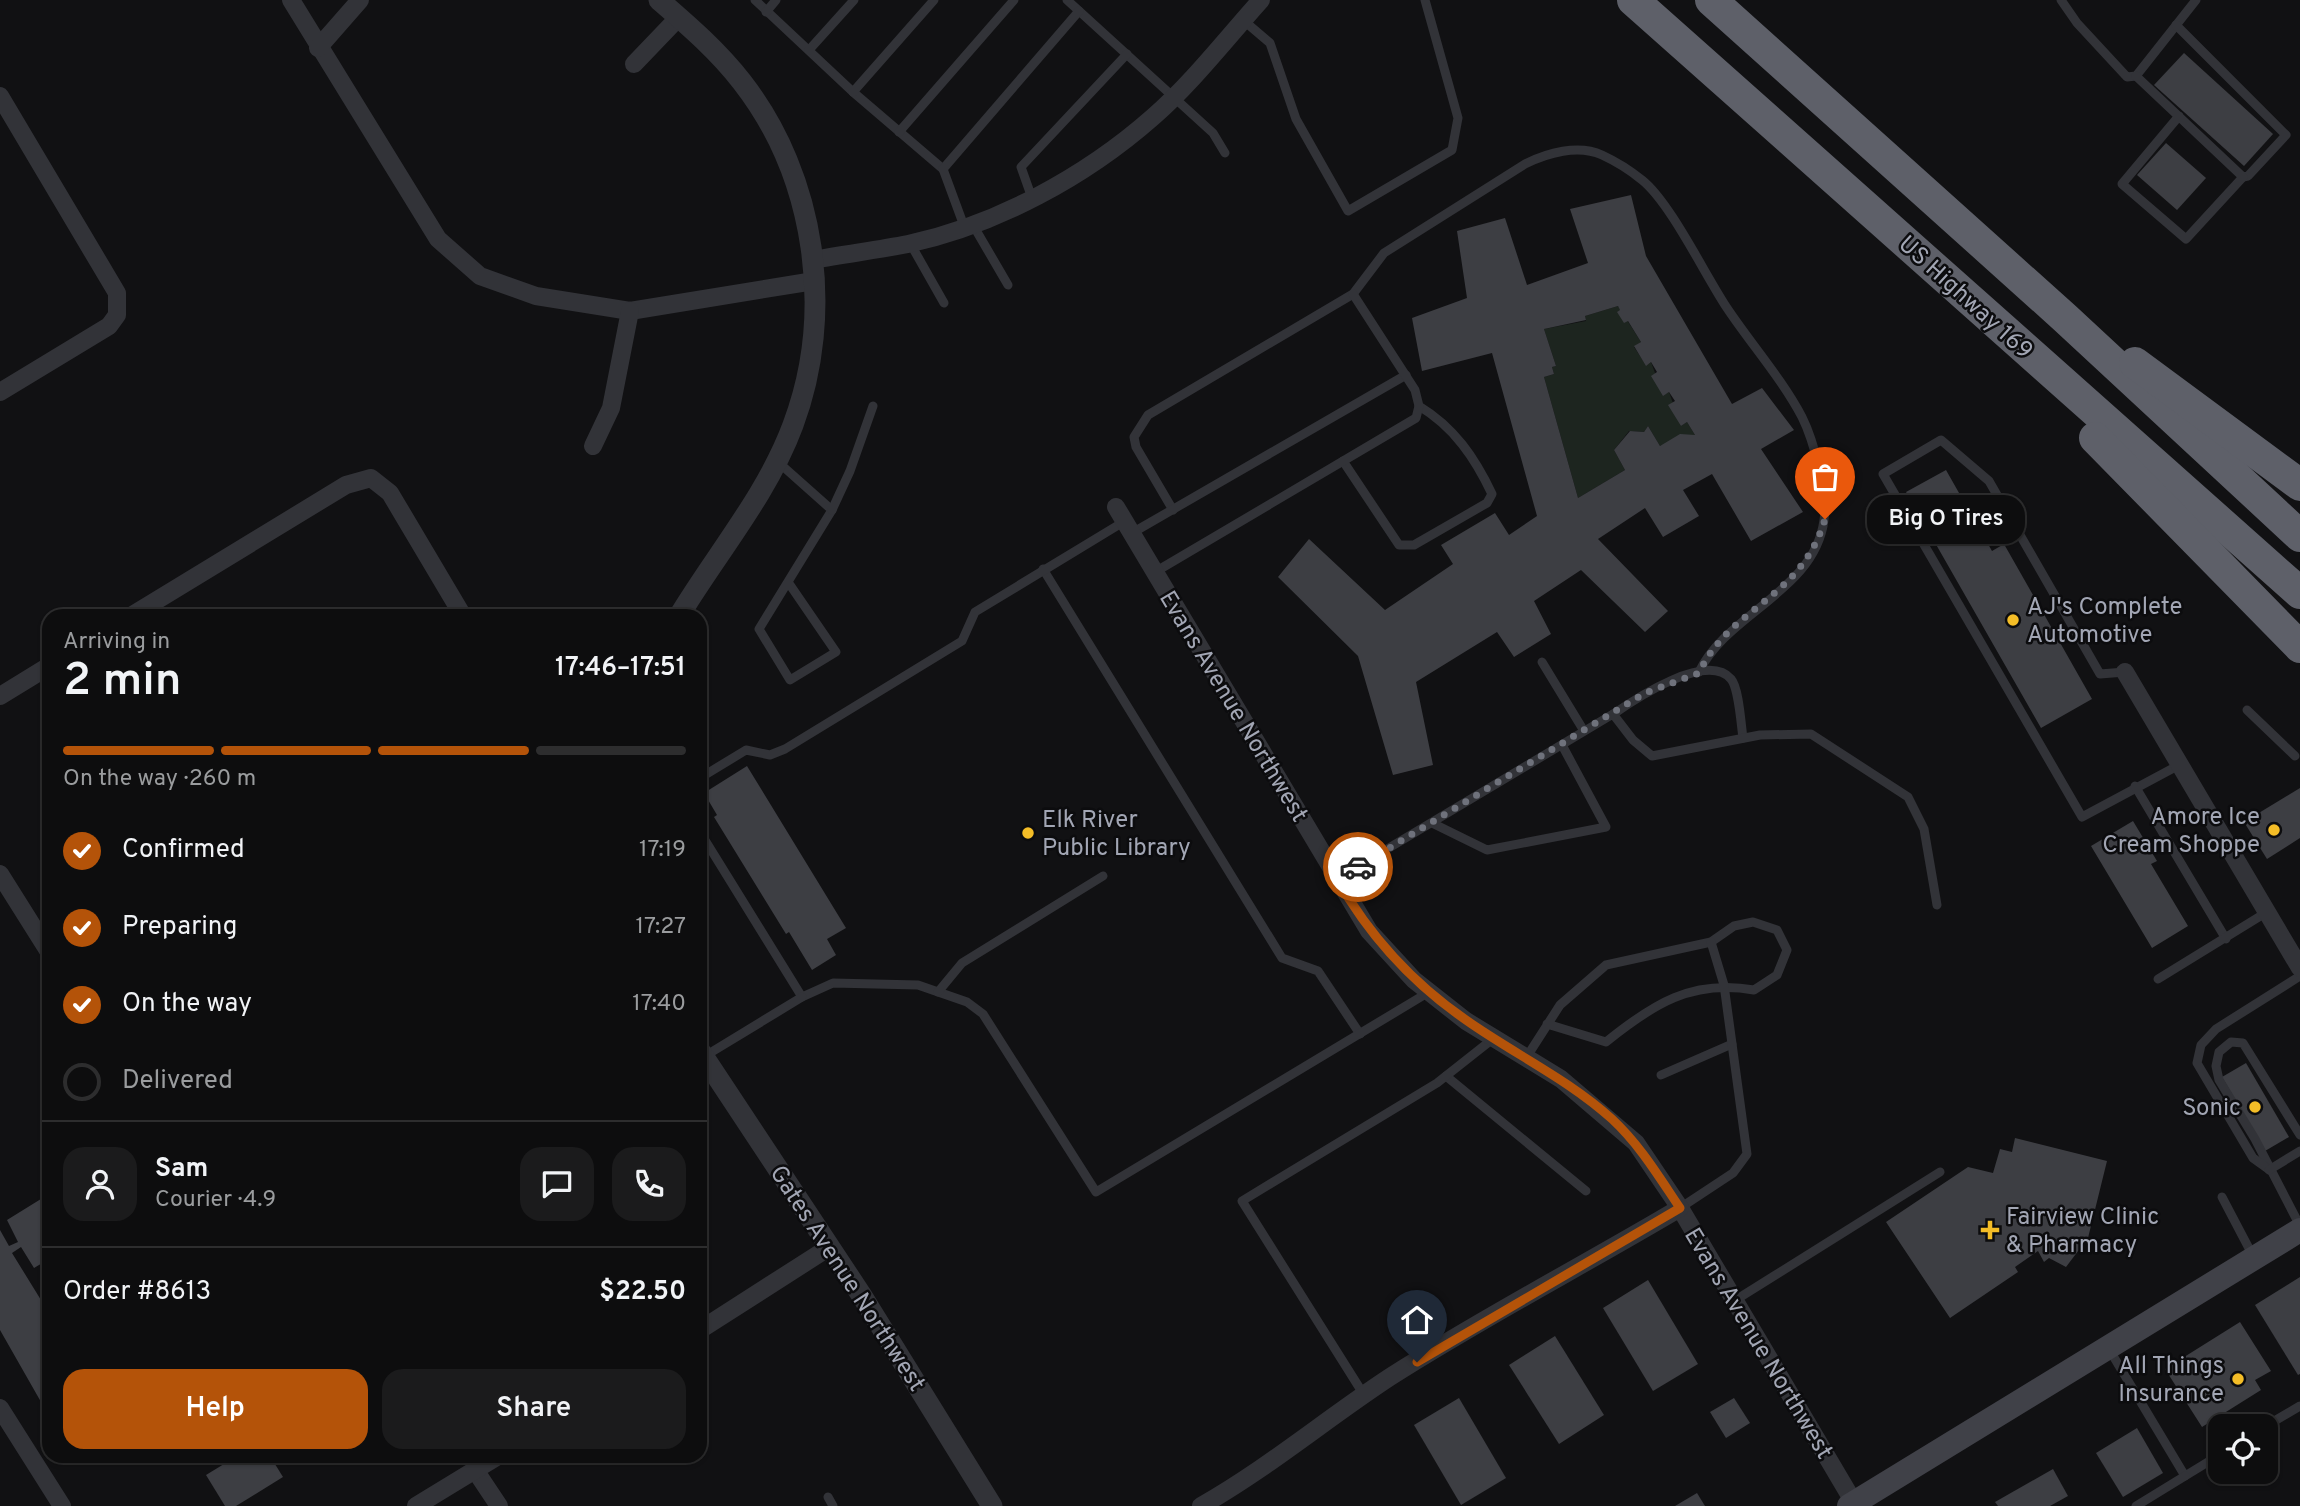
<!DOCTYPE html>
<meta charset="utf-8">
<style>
:root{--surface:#0d0d0e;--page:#1b1b1c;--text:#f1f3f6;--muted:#9a9c9e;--line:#2d2d2e;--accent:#b45309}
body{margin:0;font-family:Overpass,sans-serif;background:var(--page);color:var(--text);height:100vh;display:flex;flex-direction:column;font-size:26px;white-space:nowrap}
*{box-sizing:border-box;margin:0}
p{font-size:23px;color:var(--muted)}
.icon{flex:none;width:38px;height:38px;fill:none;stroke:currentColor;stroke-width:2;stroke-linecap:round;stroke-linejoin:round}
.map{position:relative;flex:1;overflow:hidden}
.side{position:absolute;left:42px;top:609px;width:665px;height:854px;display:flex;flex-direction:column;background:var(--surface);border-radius:21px;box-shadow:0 2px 5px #0004,0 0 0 2px var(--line)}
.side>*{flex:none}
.buttons{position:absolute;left:2208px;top:1414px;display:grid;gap:14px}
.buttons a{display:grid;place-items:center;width:70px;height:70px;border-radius:14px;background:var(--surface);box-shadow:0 2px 5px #0004,0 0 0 2px var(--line);font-size:35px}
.pin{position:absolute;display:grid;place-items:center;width:60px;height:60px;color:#fff;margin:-72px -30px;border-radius:50% 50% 50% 0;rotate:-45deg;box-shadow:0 0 7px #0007}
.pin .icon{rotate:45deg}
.courier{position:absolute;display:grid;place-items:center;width:70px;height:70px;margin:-35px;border:5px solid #b45309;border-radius:50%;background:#fff;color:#222;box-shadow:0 2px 9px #0007}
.bubble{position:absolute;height:49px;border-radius:21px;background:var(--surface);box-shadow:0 2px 5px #0004,0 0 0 2px var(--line);font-size:23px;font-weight:600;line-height:49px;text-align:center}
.overview em{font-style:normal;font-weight:600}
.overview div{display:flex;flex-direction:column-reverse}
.overview{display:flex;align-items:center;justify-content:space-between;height:119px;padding:0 21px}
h1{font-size:46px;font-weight:600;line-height:52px}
.bar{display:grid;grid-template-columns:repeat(4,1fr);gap:10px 7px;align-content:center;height:84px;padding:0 21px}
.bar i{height:9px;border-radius:5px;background:var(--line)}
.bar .on{background:var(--accent)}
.bar p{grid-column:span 4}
.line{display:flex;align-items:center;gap:18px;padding:0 21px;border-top:2px solid var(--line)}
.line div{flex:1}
.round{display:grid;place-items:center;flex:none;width:74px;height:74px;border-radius:21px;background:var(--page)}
ol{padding:0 21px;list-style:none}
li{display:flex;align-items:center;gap:21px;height:77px}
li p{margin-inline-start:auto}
li .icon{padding:7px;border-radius:50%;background:var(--accent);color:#fff;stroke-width:4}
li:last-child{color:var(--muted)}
li i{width:38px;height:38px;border:4px solid var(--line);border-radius:50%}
.cta{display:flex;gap:14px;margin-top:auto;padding:14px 21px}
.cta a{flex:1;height:80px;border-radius:21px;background:var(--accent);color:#fff;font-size:28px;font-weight:600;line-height:80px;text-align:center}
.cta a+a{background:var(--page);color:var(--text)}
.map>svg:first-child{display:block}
</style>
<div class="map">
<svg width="2300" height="1506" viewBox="0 0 2300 1506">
<rect width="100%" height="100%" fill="#111113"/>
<path fill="#1d251f" d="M1618,306L1641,342L1634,347L1646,365L1651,362L1663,395L1669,392L1681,426L1687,422L1695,435L1660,446L1648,426L1644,432L1629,431L1614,450L1625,470L1578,498L1544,377L1554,374L1552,367L1556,366L1544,329L1586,321L1585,316Z"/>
<g fill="#3d3e43" fill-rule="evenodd">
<path d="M2184,53L2273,134L2244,166L2154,85Z"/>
<path d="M2166,143L2206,178L2177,210L2137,175Z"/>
<path d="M1631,195L1646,256L1732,404L1762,388L1794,430L1761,449L1803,512L1751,541L1712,474L1683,490L1699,516L1663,537L1645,508L1598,539L1668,611L1645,632L1581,570L1534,601L1551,634L1514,657L1497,632L1416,682L1433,765L1393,775L1358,656L1278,577L1309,539L1385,610L1453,564L1441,545L1495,513L1509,535L1537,516L1492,353L1422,371L1412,318L1467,298L1457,231L1505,218L1527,285L1588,263L1570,209ZM1618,306L1620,310L1617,312L1624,323L1628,321L1641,342L1634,346L1646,366L1651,362L1657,372L1651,376L1663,396L1669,392L1675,401L1668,405L1681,426L1687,422L1695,435L1680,434L1660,446L1648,426L1644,432L1630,431L1614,450L1625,470L1578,498L1544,377L1554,374L1552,367L1556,366L1544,329L1586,320L1585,316Z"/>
<path d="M1946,470L1992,551L2004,544L2092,699L2041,728L1906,492Z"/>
<path d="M747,766L846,928L827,939L836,955L812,970L789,932L786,934L714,817L717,815L704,793Z"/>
<path d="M2300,788V838L2267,859L2244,822Z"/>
<path d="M2133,821L2157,861L2151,864L2188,926L2152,948L2091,846Z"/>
<path d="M2246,1063L2289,1137L2265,1151L2222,1077Z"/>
<path d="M2015,1138L2107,1161L2088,1238L2066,1267L2049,1258L2044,1262L2038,1251L2015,1267L2018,1272L1950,1318L1886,1222L1968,1167L1993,1173L2000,1149L2012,1152Z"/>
<path d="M49,1194V1259L34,1268L21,1247L12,1253L49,1313V1416L0,1330V1230L9,1246L18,1242L7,1220Z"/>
<path d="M2300,1277V1374L2298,1375L2255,1305Z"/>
<path d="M1648,1280L1698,1364L1653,1391L1603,1308Z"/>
<path d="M2240,1322L2271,1371L2255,1380L2261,1390L2202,1427L2165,1369Z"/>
<path d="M1555,1336L1604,1415L1559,1444L1509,1365Z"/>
<path d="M1459,1398L1506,1478L1461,1505L1414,1425Z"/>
<path d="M1734,1398L1750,1423L1726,1438L1710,1412Z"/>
<path d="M2137,1428L2163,1473L2123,1497L2096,1453Z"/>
<path d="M237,1456H270L283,1477L236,1506H225L206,1475Z"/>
<path d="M2053,1469L2068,1496L2050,1506H1998L1995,1502Z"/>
<path d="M1697,1493L1705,1506H1675Z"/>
</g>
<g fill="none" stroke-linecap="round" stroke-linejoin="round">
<g stroke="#323338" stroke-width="9">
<path d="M755,0L853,92L943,169"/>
<path d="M1067,0L1213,133L1225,153"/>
<path d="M2061,0L2077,23L2127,77L2136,76L2196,0"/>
<path d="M766,12L776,0"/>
<path d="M1243,20L1270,43L1296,119L1348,211L1452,150L1458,118L1425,0"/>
<path d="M2176,25L2286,135L2248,176L2243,177"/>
<path d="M809,50L854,0"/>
<path d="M2136,76L2243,177L2186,239L2122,184L2179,116"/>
<path d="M853,92L934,0"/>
<path d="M899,132L1014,0"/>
<path d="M1032,198L1021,167L1127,54"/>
<path d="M973,225L1008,285"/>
<path d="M964,226L943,169L1079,11"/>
<path d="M910,243L944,303"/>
<path d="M1343,461L1399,545H1414L1487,503L1492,494C1475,458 1454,427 1419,406"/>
<path d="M778,462L832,510L759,629L790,680L836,652L788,582"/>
<path d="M832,510L850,471L873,406"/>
<path d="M1173,510L1136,447L1134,437L1148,415L1353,294L1384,253L1525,164C1547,153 1578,144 1602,155C1615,161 1631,171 1642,180C1670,202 1705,275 1727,308C1751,344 1782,379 1802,417C1814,441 1828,495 1824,520C1815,591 1727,613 1699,672"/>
<path d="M1132,533L1406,375"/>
<path d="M1043,569L1282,958L1318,971L1360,1034"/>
<path d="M1155,572L1416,418L1419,406L1415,390L1353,294"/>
<path d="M1542,662L1584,731"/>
<path d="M2125,672L2100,674L1989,481L1941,440L1883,474L2082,817L2181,764"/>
<path d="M2247,710L2295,756"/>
<path d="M1612,715C1635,699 1707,651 1731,679C1739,688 1741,725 1743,738"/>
<path d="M700,778L746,750L770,755L785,749L962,641L975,612L1125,521"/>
<path d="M2135,786L2226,939"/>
<path d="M1432,823L1487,850L1606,827L1562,745"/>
<path d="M700,832L802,997L833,983L918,985L967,1002L983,1014L1096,1192L1429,992"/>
<path d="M1337,879L1613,714L1633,740L1652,756L1760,735L1811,734L1908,797L1924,829L1937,905"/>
<path d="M2158,979L2267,912"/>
<path d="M938,992L962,963L1103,876"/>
<path d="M705,1056L802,997"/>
<path d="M1526,1058L1560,1005L1606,965L1711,942L1734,926L1753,922L1777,930L1787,950L1777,975L1754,990C1692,979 1653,1004 1606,1042L1547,1024"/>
<path d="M1661,1075L1732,1044"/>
<path d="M1446,1076L1586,1191"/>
<path d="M2300,1135L2243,1043L2231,1042L2219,1052L2216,1066L2219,1080L2255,1139L2300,1226"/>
<path d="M2267,1168L2253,1158L2197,1063L2201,1045L2216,1029L2300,976"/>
<path d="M2269,1170L2300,1151"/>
<path d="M2222,1197L2253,1256"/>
<path d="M1680,1208L1733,1173L1747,1154L1724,985L1711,942"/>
<path d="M1734,1301L1940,1172"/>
<path d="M2109,1349L2185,1476L2221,1454"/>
<path d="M1364,1395L1242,1201L1437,1083L1494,1038"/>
<path d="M2266,1426L2300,1406"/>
<path d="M828,1497L833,1506"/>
<path d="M2136,1506L2185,1476"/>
</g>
<g stroke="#323338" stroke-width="18">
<path d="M291,0L438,239L480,276L536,296L630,311L814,281"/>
<path d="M318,48L360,0"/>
<path d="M634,64L679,17"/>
<path d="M0,96L117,293V315L109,326L0,392"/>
<path d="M813,260C845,254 877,250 908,244C996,225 1085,177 1153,117C1192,83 1226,39 1261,0"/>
<path d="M593,446L611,408L630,311"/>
<path d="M1116,507L1369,931L1414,980L1466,1021L1561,1079L1636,1143L1680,1208L1856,1506"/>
<path d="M131,616L346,485L371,478L390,493L463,616"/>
<path d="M2125,672L2300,968"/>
<path d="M0,696L49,666"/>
<path d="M0,874L49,952"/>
<path d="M700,1330L828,1248"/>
<path d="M0,1408L62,1506"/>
<path d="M475,1470L499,1506"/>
<path d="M416,1506L498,1456"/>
<path d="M1201,1506C1268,1468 1326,1419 1390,1377C1484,1317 1584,1265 1680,1208"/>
</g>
<g stroke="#323338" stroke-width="21">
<path d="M659,0C689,26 718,51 742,82C816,177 835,313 793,425C767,495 717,553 679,616"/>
<path d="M700,1051L862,1296L992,1506"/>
</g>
<path stroke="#404148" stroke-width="24" d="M1849,1506L2300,1230"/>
<g stroke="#5e6069" stroke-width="32">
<path d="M1633,0L2300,593"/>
<path d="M1711,0L2065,318L2300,536"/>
<path d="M2135,363L2300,485"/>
<path d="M2095,438L2300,647"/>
</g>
</g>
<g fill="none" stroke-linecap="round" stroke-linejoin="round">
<path stroke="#6f727c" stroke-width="7" stroke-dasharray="0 12.6" d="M1358,867L1645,693L1699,673C1730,606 1801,600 1825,519"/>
<path stroke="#b45309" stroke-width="9" d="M1358,867L1337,879C1370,937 1411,982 1466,1020C1514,1054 1568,1079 1612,1119C1640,1145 1659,1177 1680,1208L1417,1362"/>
</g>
<g fill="#f4bd27" stroke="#0c0c0e" stroke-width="2.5">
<circle cx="2013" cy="620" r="7"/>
<circle cx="2274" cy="830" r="7"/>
<circle cx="1028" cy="833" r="7"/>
<circle cx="2255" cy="1107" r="7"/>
<path d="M1986.5 1219.5h7v7h7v7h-7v7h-7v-7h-7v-7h7z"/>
<circle cx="2238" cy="1379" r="7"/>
</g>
<g text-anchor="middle" stroke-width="5" stroke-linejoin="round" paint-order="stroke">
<g font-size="24" fill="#a2a6b4" stroke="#0c0c0e">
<text transform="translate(1966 297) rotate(42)" y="8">US Highway 169</text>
<text transform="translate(1234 706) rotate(59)" y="8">Evans Avenue Northwest</text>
<text transform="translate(848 1278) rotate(57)" y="8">Gates Avenue Northwest</text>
<text transform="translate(1759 1343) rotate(59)" y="8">Evans Avenue Northwest</text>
</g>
<g font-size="24" fill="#a2a6b4" stroke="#0c0c0e" text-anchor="start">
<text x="2027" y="614">AJ's Complete<tspan x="2027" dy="28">Automotive</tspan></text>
<text x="2260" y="824" text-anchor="end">Amore Ice<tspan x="2260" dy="28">Cream Shoppe</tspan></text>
<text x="1042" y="827">Elk River<tspan x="1042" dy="28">Public Library</tspan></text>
<text x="2241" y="1115" text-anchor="end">Sonic</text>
<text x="2006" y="1224">Fairview Clinic<tspan x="2006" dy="28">&amp; Pharmacy</tspan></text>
<text x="2224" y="1373" text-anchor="end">All Things<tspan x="2224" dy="28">Insurance</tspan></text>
</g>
</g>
</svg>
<div class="buttons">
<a><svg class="icon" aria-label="locate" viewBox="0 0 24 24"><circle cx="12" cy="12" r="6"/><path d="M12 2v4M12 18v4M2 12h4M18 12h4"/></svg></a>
</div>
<div class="pin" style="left:1825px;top:519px;background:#ea580c"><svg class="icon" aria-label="bag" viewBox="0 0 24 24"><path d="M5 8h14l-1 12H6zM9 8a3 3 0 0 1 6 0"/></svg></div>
<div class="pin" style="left:1417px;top:1362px;background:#1f2937"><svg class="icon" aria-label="home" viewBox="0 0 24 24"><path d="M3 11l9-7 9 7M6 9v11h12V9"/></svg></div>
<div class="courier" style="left:1358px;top:867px"><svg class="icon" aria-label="car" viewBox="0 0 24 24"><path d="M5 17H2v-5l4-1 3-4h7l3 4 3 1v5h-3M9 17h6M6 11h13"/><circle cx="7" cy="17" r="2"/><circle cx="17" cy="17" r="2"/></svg></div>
<div class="bubble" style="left:1867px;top:495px;width:158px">Big O Tires</div>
<section class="side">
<div class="overview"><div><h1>2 min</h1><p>Arriving in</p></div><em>17:46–17:51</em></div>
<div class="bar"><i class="on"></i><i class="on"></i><i class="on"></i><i></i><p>On the way · 260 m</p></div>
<ol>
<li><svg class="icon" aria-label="check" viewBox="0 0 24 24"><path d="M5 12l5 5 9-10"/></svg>Confirmed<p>17:19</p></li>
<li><svg class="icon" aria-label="check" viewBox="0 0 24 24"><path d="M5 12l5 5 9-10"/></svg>Preparing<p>17:27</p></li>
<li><svg class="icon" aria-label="check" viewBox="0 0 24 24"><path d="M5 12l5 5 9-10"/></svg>On the way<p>17:40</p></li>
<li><i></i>Delivered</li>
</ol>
<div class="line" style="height:126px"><a class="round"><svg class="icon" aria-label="person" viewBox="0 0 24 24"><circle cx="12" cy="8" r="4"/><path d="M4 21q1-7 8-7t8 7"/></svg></a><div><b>Sam</b><p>Courier · 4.9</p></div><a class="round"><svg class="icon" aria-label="chat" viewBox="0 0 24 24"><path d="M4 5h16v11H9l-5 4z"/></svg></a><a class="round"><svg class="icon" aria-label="phone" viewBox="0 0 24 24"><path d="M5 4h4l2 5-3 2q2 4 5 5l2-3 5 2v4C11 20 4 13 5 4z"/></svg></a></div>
<div class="line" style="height:91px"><div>Order #8613</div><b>$22.50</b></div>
<div class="cta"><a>Help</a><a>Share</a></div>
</section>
</div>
